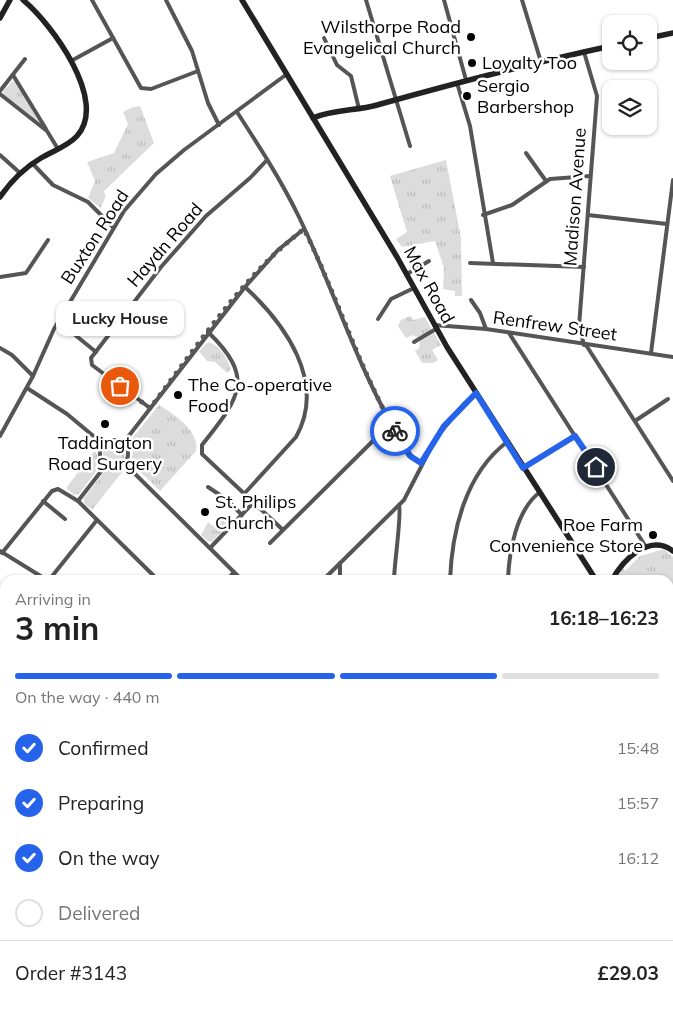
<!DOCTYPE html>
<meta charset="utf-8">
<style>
:root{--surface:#fff;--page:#f6f6f6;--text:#222;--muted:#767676;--line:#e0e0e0;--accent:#2563eb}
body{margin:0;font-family:Mulish,sans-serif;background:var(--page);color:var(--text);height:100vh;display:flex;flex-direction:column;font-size:19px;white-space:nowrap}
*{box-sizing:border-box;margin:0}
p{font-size:16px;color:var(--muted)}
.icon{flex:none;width:28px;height:28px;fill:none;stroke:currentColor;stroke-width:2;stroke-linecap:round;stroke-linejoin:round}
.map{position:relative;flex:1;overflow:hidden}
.sheet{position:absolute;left:0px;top:575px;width:674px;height:441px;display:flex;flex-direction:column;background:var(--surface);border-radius:15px 15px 0 0;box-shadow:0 1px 4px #0004}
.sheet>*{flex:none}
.buttons{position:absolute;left:602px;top:15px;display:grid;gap:10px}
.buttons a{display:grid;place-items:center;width:55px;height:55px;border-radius:10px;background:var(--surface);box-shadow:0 1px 4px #0004;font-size:25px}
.pin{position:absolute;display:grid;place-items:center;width:42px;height:42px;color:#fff;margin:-21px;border:2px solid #fff;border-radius:50%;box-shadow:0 1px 5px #0007}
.courier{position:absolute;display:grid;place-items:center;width:50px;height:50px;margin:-25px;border:4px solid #2563eb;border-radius:50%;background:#fff;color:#222;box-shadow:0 1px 6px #0007}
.bubble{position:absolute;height:35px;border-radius:10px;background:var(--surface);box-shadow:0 1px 4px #0004;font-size:16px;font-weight:700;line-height:35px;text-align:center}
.headline em{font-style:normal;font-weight:700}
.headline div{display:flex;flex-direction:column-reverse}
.headline{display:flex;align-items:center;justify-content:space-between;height:85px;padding:0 15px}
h1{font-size:32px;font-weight:700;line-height:38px}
.bar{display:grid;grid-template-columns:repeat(4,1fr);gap:8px 5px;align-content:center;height:60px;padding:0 15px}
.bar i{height:6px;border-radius:4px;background:var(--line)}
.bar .current{background:var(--accent)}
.bar p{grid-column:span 4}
.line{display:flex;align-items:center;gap:12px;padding:0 15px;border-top:1px solid var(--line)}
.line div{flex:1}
ol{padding:0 15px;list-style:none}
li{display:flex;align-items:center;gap:15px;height:55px}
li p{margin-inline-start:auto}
li .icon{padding:5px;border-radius:50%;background:var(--accent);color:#fff;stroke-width:4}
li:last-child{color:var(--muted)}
li i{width:28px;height:28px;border:2px solid var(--line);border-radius:50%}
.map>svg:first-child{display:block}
</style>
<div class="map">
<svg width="673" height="1016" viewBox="0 0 673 1016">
<defs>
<pattern id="grass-tufts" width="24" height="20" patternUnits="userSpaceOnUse" patternTransform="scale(1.25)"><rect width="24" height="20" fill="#dcdcdc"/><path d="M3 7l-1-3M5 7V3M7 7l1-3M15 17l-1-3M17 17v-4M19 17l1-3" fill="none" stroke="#bbb"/></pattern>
</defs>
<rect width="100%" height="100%" fill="#fff"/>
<g fill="url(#grass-tufts)">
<path d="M14,80L17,82L38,121L3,94L4,90Z"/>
<path d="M140,106L154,143L103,192L106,195L101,208L88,198L95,181L87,162L114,153L128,124L123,112L133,107Z"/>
<path d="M446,160L461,238L462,296H455V291L443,289L444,268L435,241L402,247L396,239L407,232L390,176Z"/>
<path d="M410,316L413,320L425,317L432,330L419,338L413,335L406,338L398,326L401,320Z"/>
<path d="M434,333L441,345L432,350L438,360L433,363H422L415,351L419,348L420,341Z"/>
<path d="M208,342C220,345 227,358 231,369L227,373L215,362L207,361L199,351Z"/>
<path d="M159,405C174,414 200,431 196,451L160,491L131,463L133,452L131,440Z"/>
<circle cx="114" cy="454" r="11"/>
<path d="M93,452H96L100,466L79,494L74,495L67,489V487Z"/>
<path d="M108,471H123L92,510L84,503V498L104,472Z"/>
<path d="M221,517L229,524L212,542L208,541L201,535L208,522L213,526Z"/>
<path d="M664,549L673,557V591L669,595V580H616L623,568L625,571L640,556Z"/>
</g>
<g fill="#dcdcdc">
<path d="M0,890L5,895V1011H86L88,1016H0Z"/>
<path d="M381,1011H443V1016H376Z"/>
</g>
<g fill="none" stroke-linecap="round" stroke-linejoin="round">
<g stroke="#555" stroke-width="4">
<path d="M92,0L141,88L151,89L198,71"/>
<path d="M166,0L192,51L208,103L219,125"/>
<path d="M366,0L410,146"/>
<path d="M444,0L466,80"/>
<path d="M522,0L541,62"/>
<path d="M324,38L337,65L351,76L359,109"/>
<path d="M584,52L597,96L579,326L584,345"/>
<path d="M71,61L113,38"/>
<path d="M13,75L46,129"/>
<path d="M457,83L470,126L493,263"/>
<path d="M0,91L25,59"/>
<path d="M0,94L47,131L58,149"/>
<path d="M237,112C259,146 281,180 299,217C332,285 354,358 392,425C400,439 406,455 421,463"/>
<path d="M526,153L546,181"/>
<path d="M0,155L20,173"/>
<path d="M32,163L53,185L88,202L113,227"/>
<path d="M483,215L512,205L550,179L590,176"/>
<path d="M588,215L667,224"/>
<path d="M470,263L584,267"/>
<path d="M418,268L423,275"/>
<path d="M407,274L429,261"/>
<path d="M0,277L26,273L48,240"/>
<path d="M471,300L480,313L486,329"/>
<path d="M378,319L391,299L414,288"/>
<path d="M58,321L96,352"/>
<path d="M434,325L486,329L673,357"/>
<path d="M208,332C257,379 238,399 202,445V454L283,530"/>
<path d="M509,333L646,547"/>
<path d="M414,342L436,329"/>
<path d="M586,345L673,481"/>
<path d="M0,348L12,355L33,376"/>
<path d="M651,353L673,180"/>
<path d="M27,388L67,414L103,444"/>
<path d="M150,408L92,365L91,358L161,267L206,216L250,178L267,160"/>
<path d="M635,421L668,399"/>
<path d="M0,436L33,376L54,329L124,211L156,174L184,150L287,74"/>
<circle cx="114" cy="454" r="14"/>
<path d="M124,442L245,287L278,250L304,229"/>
<path d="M125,464L242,580"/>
<path d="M523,468L575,436"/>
<path d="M208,487L226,499L242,515"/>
<path d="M244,494L296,437C327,382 285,324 245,287"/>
<path d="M43,501L65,519"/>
<path d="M78,501L106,465"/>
<path d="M270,543L391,423"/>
<path d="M210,548L253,503"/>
<path d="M0,551L47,580"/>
<path d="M2,553L52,491L58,489L78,501L158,580"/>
<path d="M49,580L97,520"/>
<path d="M227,580L234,572"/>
<path d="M266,580L269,577"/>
<path d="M323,580L404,500L436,438L463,405L476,393"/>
<path d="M340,580V563"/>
<path d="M394,580C394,566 402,512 399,505"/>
<path d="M450,580C452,531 465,474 507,442"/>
<path d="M508,580C509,552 516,510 540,492"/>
<path d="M1,623L5,612"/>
<path d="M669,720L673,719"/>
<path d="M669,777L673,776"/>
<path d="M669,834H673"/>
<path d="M669,921L673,915"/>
<path d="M669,958L673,962"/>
<path d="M108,1011L110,1016"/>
<path d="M355,1011L356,1016"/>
<path d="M471,1011L472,1016"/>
<path d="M625,1011L631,1016"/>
<path d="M574,1013L576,1011"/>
<path d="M146,1016L148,1011"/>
<path d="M192,1016L194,1011"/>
<path d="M238,1016L240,1011"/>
<path d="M287,1016L288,1011"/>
<path d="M524,1016L525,1011"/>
<path d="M656,1016L659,1011"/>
</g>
<g stroke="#222" stroke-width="5.5">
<path d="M242,0L397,257L447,347L596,580"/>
<path d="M0,18L10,0"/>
<path d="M649,38L673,33"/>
<path d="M313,118C333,109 357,111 377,105C455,83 532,63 611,46"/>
<path d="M0,197C11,181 24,168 41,158C53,151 68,146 77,136C109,101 51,23 23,0"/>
<path d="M612,580C623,560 649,533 673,551"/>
<path d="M669,603L673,599"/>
<path d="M669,677L673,682"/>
<path d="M669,978L673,973"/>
<path d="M635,1016L639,1011"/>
</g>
</g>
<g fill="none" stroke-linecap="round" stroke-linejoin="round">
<path stroke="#595959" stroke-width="5" stroke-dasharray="0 9" d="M120,386L150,408C197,347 242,276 304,229C337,296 358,365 395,431"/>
<path stroke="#2563eb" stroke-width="6" d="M395,431L410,456L421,463L444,426L476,393L523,468L575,436L596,467"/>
</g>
<g fill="#000" stroke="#fff" stroke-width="2">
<circle cx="471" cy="37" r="5"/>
<circle cx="472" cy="63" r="5"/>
<circle cx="467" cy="96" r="5"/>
<circle cx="178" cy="395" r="5"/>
<circle cx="105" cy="424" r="5"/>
<circle cx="205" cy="512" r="5"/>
<circle cx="653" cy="535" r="5"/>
</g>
<g text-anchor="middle" stroke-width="5" stroke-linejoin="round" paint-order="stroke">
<g font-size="18" fill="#000" stroke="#fff" text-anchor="start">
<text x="461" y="33" text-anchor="end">Wilsthorpe Road<tspan x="461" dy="21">Evangelical Church</tspan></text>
<text x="482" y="69">Loyalty Too</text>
<text x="477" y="92">Sergio<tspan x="477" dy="21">Barbershop</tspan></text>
<text x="188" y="391">The Co-operative<tspan x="188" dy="21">Food</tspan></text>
<text x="105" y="449" text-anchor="middle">Taddington<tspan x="105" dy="21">Road Surgery</tspan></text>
<text x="215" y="508">St. Philips<tspan x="215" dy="21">Church</tspan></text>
<text x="643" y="531" text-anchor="end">Roe Farm<tspan x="643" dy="21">Convenience Store</tspan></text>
</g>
<g font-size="18" fill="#000" stroke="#fff">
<text transform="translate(575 197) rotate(-86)" y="6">Madison Avenue</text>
<text transform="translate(95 237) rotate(-57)" y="6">Buxton Road</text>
<text transform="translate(165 245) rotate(-49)" y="6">Haydn Road</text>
<text transform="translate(429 285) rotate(61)" y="6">Max Road</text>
<text transform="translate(555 326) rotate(8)" y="6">Renfrew Street</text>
</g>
</g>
</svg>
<div class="buttons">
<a><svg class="icon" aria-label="locate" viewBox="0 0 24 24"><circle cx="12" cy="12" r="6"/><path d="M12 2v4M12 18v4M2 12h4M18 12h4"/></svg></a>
<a><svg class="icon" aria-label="layers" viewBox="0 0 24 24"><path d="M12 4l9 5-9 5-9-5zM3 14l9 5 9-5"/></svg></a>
</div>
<div class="pin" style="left:120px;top:386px;background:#ea580c"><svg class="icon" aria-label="bag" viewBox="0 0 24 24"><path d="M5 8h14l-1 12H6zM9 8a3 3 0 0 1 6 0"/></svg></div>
<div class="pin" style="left:596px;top:467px;background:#1f2937"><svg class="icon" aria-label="home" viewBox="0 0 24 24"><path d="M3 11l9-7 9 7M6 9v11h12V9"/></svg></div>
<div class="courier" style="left:395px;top:431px"><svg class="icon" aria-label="bike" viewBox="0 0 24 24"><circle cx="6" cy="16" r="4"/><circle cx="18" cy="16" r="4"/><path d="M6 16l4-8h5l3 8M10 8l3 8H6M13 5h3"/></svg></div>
<div class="bubble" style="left:56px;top:301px;width:128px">Lucky House</div>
<section class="sheet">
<div class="headline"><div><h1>3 min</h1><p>Arriving in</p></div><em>16:18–16:23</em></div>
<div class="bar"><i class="current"></i><i class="current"></i><i class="current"></i><i></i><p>On the way · 440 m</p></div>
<ol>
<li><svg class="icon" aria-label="check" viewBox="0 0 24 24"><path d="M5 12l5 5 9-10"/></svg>Confirmed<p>15:48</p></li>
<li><svg class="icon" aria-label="check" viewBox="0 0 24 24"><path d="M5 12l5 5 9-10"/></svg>Preparing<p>15:57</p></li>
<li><svg class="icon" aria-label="check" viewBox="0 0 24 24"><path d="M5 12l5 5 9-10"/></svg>On the way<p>16:12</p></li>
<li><i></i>Delivered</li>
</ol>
<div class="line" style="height:65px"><div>Order #3143</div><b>£29.03</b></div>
</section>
</div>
